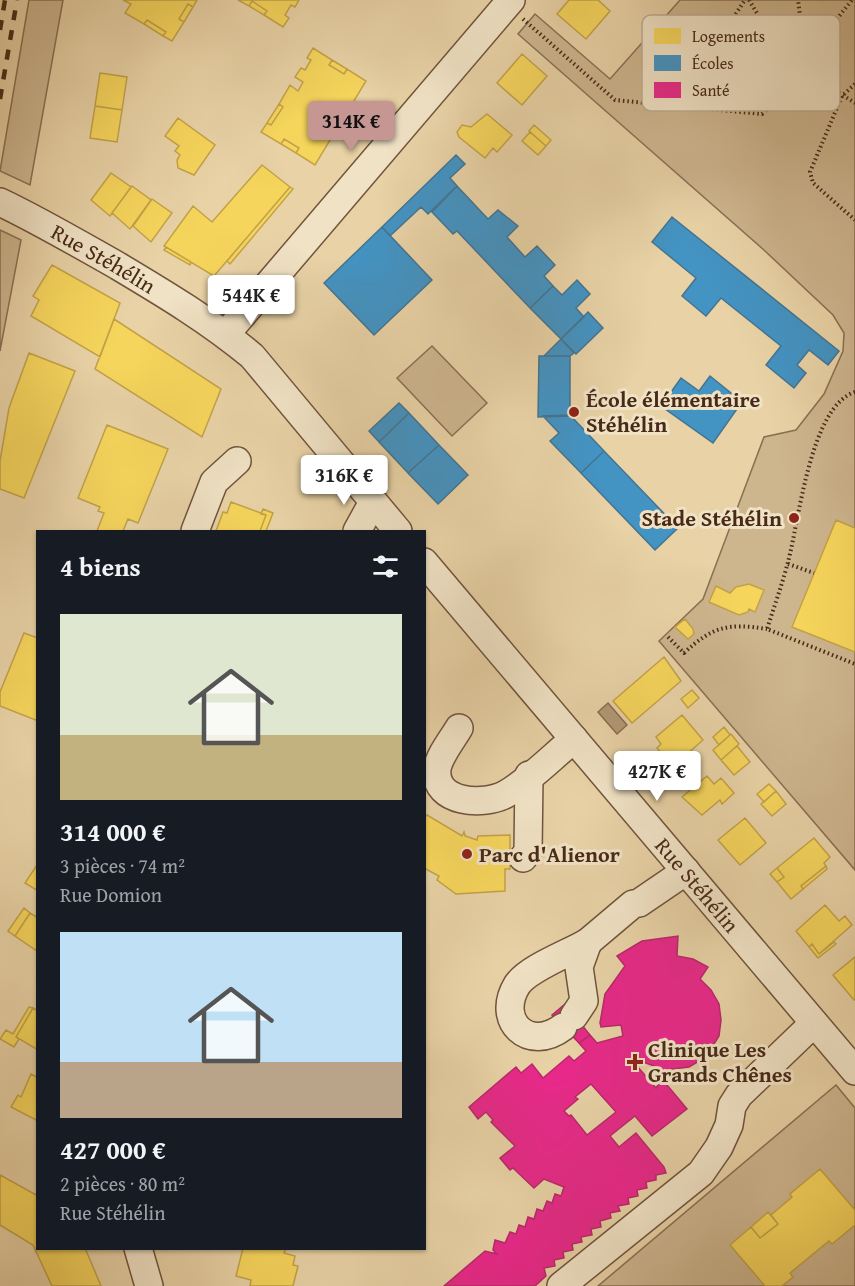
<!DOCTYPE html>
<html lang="fr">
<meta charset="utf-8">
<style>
:root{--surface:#171b24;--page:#20242c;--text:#f1f3f6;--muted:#9ea1a6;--accent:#c59692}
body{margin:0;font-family:"Gentium Book Plus",serif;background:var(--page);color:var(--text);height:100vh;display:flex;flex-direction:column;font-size:22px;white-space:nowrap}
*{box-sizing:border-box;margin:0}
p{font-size:20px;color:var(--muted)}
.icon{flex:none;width:33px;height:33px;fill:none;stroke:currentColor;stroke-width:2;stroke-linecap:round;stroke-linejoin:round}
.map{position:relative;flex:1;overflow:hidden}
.details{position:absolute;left:36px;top:530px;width:390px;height:720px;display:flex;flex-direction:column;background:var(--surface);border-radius:0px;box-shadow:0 2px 4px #0004}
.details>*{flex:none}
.price{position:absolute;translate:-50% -51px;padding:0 14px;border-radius:6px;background:#fff;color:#222;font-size:20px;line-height:39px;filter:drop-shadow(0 2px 3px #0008)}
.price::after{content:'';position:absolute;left:50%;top:36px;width:18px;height:14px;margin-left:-9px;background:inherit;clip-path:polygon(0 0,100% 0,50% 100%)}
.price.selected{background:var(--accent);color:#111}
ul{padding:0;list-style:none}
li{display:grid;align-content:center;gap:12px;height:318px;padding:0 24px}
li span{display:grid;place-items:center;height:186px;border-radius:0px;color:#555}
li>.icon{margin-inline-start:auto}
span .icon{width:108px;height:108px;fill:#fffc;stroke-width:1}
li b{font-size:26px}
h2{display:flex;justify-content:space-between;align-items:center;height:72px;padding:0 24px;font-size:26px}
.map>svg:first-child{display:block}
</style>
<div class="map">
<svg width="855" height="1286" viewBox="0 0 855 1286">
<rect width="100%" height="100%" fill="#e8d2a6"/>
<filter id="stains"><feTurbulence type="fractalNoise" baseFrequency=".00333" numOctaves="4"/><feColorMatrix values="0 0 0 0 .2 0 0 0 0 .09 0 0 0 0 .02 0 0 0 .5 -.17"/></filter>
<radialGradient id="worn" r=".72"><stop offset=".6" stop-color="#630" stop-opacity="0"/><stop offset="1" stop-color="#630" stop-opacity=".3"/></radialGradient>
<path fill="#cdb58e" stroke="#8a7053" stroke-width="1.5" d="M 29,0 L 63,0 L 30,185 L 0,171 Z
M 680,0 L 855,0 L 855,870 L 659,641 L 703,599 L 764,437 L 796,430 L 824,394 L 843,351 L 844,333 L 833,315 L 765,251 L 518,34 L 535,14 L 610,79 Z
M 0,230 L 21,240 L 0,351 Z
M 432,346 L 487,403 L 452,436 L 397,378 Z
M 836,1085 L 855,1108 L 855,1286 L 598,1286 Z"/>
<path fill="#b29976" stroke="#886d50" stroke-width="1.5" d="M 608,703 L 627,725 L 617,734 L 598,712 Z"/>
<path fill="#f6d55c" stroke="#c2a248" stroke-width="1.5" d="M 123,0 L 197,0 L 193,7 L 188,4 L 179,19 L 184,22 L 172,41 L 163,36 L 166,32 L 147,20 L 144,24 L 125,13 L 131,4 Z
M 238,0 L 299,0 L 295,7 L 291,5 L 285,15 L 289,18 L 283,27 L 264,15 L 267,11 L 252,1 L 249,6 Z
M 569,0 L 598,0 L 610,11 L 586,39 L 557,14 Z
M 252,1 L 267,11 L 264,15 L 249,6 Z
M 188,4 L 193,7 L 184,22 L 179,19 Z
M 147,20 L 166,32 L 163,36 L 144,24 Z
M 313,48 L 332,60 L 329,65 L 344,74 L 347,69 L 366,81 L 343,119 L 324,107 L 319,115 L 338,127 L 315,165 L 296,153 L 299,148 L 284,139 L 281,144 L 261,132 L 267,123 L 271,125 L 283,107 L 279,104 L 290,85 L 298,91 L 303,82 L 295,77 L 301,68 L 305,70 L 311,60 L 307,58 Z
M 522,54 L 547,76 L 522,105 L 497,83 Z
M 332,60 L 347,69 L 344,74 L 329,65 Z
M 100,73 L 127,77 L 122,110 L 95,106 Z
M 279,104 L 283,107 L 271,125 L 267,123 Z
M 95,106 L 122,110 L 117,142 L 90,138 Z
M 487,114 L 512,135 L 497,152 L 493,148 L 485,158 L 459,137 L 457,132 L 462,125 L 471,127 Z
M 178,118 L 215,145 L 194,175 L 178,168 L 177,160 L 180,155 L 175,151 L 179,146 L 165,136 Z
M 534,125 L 551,140 L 546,146 L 529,131 Z
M 530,132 L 546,146 L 538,155 L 522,141 Z
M 284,139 L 299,148 L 296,153 L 281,144 Z
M 262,165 L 290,187 L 214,276 L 164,246 L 193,206 L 212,222 Z
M 111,173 L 131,187 L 110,216 L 91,200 Z
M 132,186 L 151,200 L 130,229 L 112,213 Z
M 290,187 L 293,189 L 230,264 L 227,261 Z
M 152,199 L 172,213 L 151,242 L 133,226 Z
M 166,247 L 191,262 L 190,265 L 164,250 Z
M 52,265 L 120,303 L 100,357 L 31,316 L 39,300 L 33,296 Z
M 114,319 L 221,389 L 202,437 L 95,369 Z
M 29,353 L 75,371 L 24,498 L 0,489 L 0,461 L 9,408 Z
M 107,425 L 168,449 L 138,523 L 128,519 L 123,531 L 97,531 L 104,513 L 98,511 L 100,507 L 78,498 Z
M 231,502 L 266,515 L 260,531 L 216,531 L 223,512 L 227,513 Z
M 263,509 L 273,513 L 266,531 L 260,531 L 266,515 L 261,514 Z
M 836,520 L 855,528 L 855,652 L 792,627 Z
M 749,584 L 764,590 L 755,612 L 749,609 L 748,612 L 739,615 L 709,602 L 716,586 L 730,593 L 736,587 Z
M 685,619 L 693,629 L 694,634 L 688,639 L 675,627 Z
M 24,633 L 38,638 L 38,721 L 0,706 L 0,692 Z
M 664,657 L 681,681 L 632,723 L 613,701 Z
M 692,690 L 699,698 L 688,708 L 681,699 Z
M 682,715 L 703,740 L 672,767 L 657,748 L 661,744 L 656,737 Z
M 724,727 L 730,735 L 719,745 L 713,737 Z
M 731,734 L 739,744 L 721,760 L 713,750 Z
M 737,746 L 750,762 L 734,775 L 721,760 Z
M 707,776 L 714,784 L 721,778 L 734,793 L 722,804 L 720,800 L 702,815 L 682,797 Z
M 769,784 L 776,791 L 764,802 L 757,794 Z
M 776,791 L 786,804 L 772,816 L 761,804 Z
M 427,815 L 462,836 L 464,832 L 465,836 L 477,840 L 478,836 L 510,835 L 510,869 L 505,869 L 505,891 L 456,894 L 437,880 L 439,876 L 424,868 L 424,818 Z
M 745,818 L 766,843 L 740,865 L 718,840 Z
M 814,838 L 830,857 L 824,863 L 826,866 L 801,886 L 803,889 L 791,899 L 777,882 L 784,877 L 777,868 Z
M 37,865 L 38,866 L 38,891 L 25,883 Z
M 826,866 L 827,869 L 803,889 L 801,886 Z
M 777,868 L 784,877 L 777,882 L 770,874 Z
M 825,905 L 839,921 L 845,916 L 852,925 L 819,954 L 812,944 L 809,947 L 796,931 Z
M 24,908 L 30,913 L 15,936 L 8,931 Z
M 30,913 L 38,918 L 37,951 L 15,936 Z
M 834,942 L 836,944 L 818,958 L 809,947 L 812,944 L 819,954 Z
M 855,957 L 855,1000 L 854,1000 L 833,975 Z
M 29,1007 L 33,1008 L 16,1037 L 19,1039 L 14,1047 L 0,1039 L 6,1030 L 13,1034 Z
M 33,1008 L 38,1011 L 38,1050 L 16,1037 Z
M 31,1074 L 38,1078 L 38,1121 L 11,1107 L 18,1095 L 21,1097 Z
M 820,1169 L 855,1210 L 855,1225 L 832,1244 L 829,1241 L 790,1273 L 793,1277 L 782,1286 L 765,1286 L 730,1245 L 751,1227 L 760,1238 L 778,1224 L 771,1215 L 792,1197 L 790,1194 Z
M 0,1175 L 38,1196 L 38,1248 L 85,1248 L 101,1286 L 52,1286 L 33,1245 L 0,1225 Z
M 768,1212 L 778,1224 L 760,1238 L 751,1227 Z
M 243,1248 L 286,1248 L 284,1253 L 295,1256 L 293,1265 L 298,1266 L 293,1286 L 250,1286 L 251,1280 L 236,1276 Z"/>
<path fill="#4393c3" stroke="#447490" stroke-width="1.5" d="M 456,155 L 465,164 L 450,178 L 457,186 L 428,214 L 421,207 L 390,236 L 382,227 Z
M 457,186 L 488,219 L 498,210 L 518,226 L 507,237 L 525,257 L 537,246 L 555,265 L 544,276 L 553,286 L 530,308 L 457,231 L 453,234 L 432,212 Z
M 672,217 L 839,351 L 828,365 L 809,350 L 797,365 L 806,373 L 794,388 L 766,365 L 781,346 L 721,298 L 706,316 L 682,296 L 696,278 L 652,242 Z
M 382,227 L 432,280 L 374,335 L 324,283 Z
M 577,280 L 590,294 L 576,308 L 584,317 L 561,339 L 530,308 L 553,286 L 562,295 Z
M 588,312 L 603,328 L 576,354 L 561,339 Z
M 561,339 L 574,353 L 570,356 L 544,356 Z
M 539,356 L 570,356 L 570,416 L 538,417 Z
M 710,376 L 742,402 L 713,443 L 661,406 L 681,378 L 699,391 Z
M 399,403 L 409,413 L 379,442 L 369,431 Z
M 409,413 L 439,445 L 408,473 L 379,442 Z
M 570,415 L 604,451 L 581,473 L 550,441 L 559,433 L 543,416 Z
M 439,445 L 468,475 L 438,504 L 408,473 Z
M 604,451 L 678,528 L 655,550 L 581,473 Z"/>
<path fill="#e7298a" stroke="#b72968" stroke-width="1.5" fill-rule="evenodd" d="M 678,936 L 677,956 L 693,959 L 708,967 L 700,979 L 711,990 L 719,1004 L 721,1020 L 719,1036 L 706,1057 L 689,1067 L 665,1070 L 643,1062 L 637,1066 L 656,1088 L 662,1079 L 687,1109 L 652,1136 L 635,1116 L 610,1136 L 619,1147 L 636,1133 L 664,1167 L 666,1173 L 656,1175 L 656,1180 L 646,1182 L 647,1188 L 637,1190 L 638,1196 L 628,1198 L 629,1204 L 618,1206 L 620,1211 L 610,1213 L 611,1218 L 600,1221 L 601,1227 L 591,1229 L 592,1235 L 581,1237 L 582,1242 L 572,1244 L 573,1250 L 563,1252 L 564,1258 L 554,1260 L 555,1266 L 544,1268 L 546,1276 L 535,1286 L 444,1286 L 485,1251 L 497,1254 L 493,1250 L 495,1240 L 505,1243 L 510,1232 L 516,1234 L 519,1225 L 525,1227 L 528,1217 L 534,1219 L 537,1209 L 543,1211 L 547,1201 L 552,1203 L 555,1194 L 561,1196 L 564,1187 L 544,1179 L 534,1188 L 513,1168 L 510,1170 L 500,1158 L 515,1146 L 491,1122 L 493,1120 L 486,1112 L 478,1119 L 469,1107 L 516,1067 L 521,1073 L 532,1064 L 543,1078 L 569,1056 L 574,1061 L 586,1051 L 579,1043 L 590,1035 L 597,1043 L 623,1036 L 621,1025 L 601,1027 L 600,1023 L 605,994 L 625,966 L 617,956 L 642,941 ZM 591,1084 L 616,1112 L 587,1135 L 571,1115 L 569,1116 L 564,1111 L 578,1099 L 575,1097 Z
M 565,1004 L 590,1035 L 579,1043 L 552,1015 Z"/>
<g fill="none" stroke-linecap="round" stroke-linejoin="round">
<defs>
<g id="minor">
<path id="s1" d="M 0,202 C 40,221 79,244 118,266 C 165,294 210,321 252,356 L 398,531"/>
<path d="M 226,334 L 511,0"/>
<path d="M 195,531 L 214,482 L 237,461"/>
<path d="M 357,531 L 373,502"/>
<path id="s2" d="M 424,562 L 855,1071"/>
<path d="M 459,728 C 452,740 439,756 437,769 C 433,804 485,806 506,794 C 529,781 553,756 574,739"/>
<path d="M 523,858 L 528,852 L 529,775"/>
<path d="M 588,942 L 633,904 L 639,903 L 686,871"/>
<path d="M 563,1027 C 529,1053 495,1021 517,985 C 528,968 570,953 588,942 L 579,967 L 584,1001 L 574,1016"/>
<path d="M 138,1248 L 149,1286"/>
<path d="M 561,1286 L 701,1173 L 719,1147 L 729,1125 L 732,1106 L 739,1095 L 814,1023"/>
</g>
</defs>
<use href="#minor" stroke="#70543c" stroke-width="30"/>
<path stroke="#482a18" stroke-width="4" stroke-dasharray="1.5 3" stroke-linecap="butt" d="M 749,0 L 790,68 L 807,72 L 855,103
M 523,19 L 615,100 L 762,114 L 807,72 L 798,0
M 808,70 L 832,25 L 852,0
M 855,84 L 842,96 L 810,172 L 813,183 L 855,220
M 660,102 L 698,70 L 745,0
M 855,392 C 810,406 799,522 788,562 C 782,585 774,607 767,629 L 855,664
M 788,564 L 814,573
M 668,637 L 684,653 C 713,626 728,623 767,629"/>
<use href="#minor" stroke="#f0e2c5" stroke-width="27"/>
<path stroke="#482a18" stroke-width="4.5" stroke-dasharray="10 10" stroke-linecap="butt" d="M 0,30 L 5,0
M 0,99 L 17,0"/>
</g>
<g fill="#8f2418" stroke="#f0e2c5" stroke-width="2">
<circle cx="574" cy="412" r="6"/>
<circle cx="794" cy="518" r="6"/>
<circle cx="467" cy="854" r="6"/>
<path d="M632 1053h6v6h6v6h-6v6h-6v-6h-6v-6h6z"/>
</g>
<g text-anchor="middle" stroke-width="6" stroke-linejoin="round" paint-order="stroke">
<g font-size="22" fill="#482a18" stroke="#f0e2c5">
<text dy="8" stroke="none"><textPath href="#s1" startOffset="118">Rue Stéhélin</textPath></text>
<text dy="8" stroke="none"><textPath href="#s2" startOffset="423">Rue Stéhélin</textPath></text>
</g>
<g font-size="22" font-weight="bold" fill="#482a18" stroke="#f0e2c5" text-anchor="start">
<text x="586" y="407">École élémentaire<tspan x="586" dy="25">Stéhélin</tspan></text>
<text x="782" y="526" text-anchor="end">Stade Stéhélin</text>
<text x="479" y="862">Parc d'Alienor</text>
<text x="648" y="1057">Clinique Les<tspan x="648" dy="25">Grands Chênes</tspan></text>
</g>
</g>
<rect x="642" y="15" width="198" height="96" rx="9" fill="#f0e2c5" stroke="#beab91" stroke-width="1.5"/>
<rect x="654" y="28" width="27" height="16" fill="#f6d55c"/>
<rect x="654" y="55" width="27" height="16" fill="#4393c3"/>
<rect x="654" y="82" width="27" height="16" fill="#e7298a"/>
<g font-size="16" fill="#482a18">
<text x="692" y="42">Logements</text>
<text x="692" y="69">Écoles</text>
<text x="692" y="96">Santé</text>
</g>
<rect width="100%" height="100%" filter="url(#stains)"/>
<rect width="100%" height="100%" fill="url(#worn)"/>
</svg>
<b class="price selected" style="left:351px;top:152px">314K €</b>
<b class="price" style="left:251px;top:326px">544K €</b>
<b class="price" style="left:344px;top:506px">316K €</b>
<b class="price" style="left:657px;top:802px">427K €</b>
<section class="details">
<h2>4 biens<svg class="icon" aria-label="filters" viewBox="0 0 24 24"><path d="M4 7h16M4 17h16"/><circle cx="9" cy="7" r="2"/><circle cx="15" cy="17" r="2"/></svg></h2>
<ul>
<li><span style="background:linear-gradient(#dfe7d0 65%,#c2b280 0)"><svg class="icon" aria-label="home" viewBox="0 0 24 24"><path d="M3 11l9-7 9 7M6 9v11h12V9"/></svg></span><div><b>314 000 €</b><p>3 pièces · 74 m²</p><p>Rue Domion</p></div></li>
<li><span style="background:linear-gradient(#bfe0f5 70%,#b9a48a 0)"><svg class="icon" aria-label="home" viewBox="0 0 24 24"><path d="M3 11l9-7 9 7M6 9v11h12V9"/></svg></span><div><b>427 000 €</b><p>2 pièces · 80 m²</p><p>Rue Stéhélin</p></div></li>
</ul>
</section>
</div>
